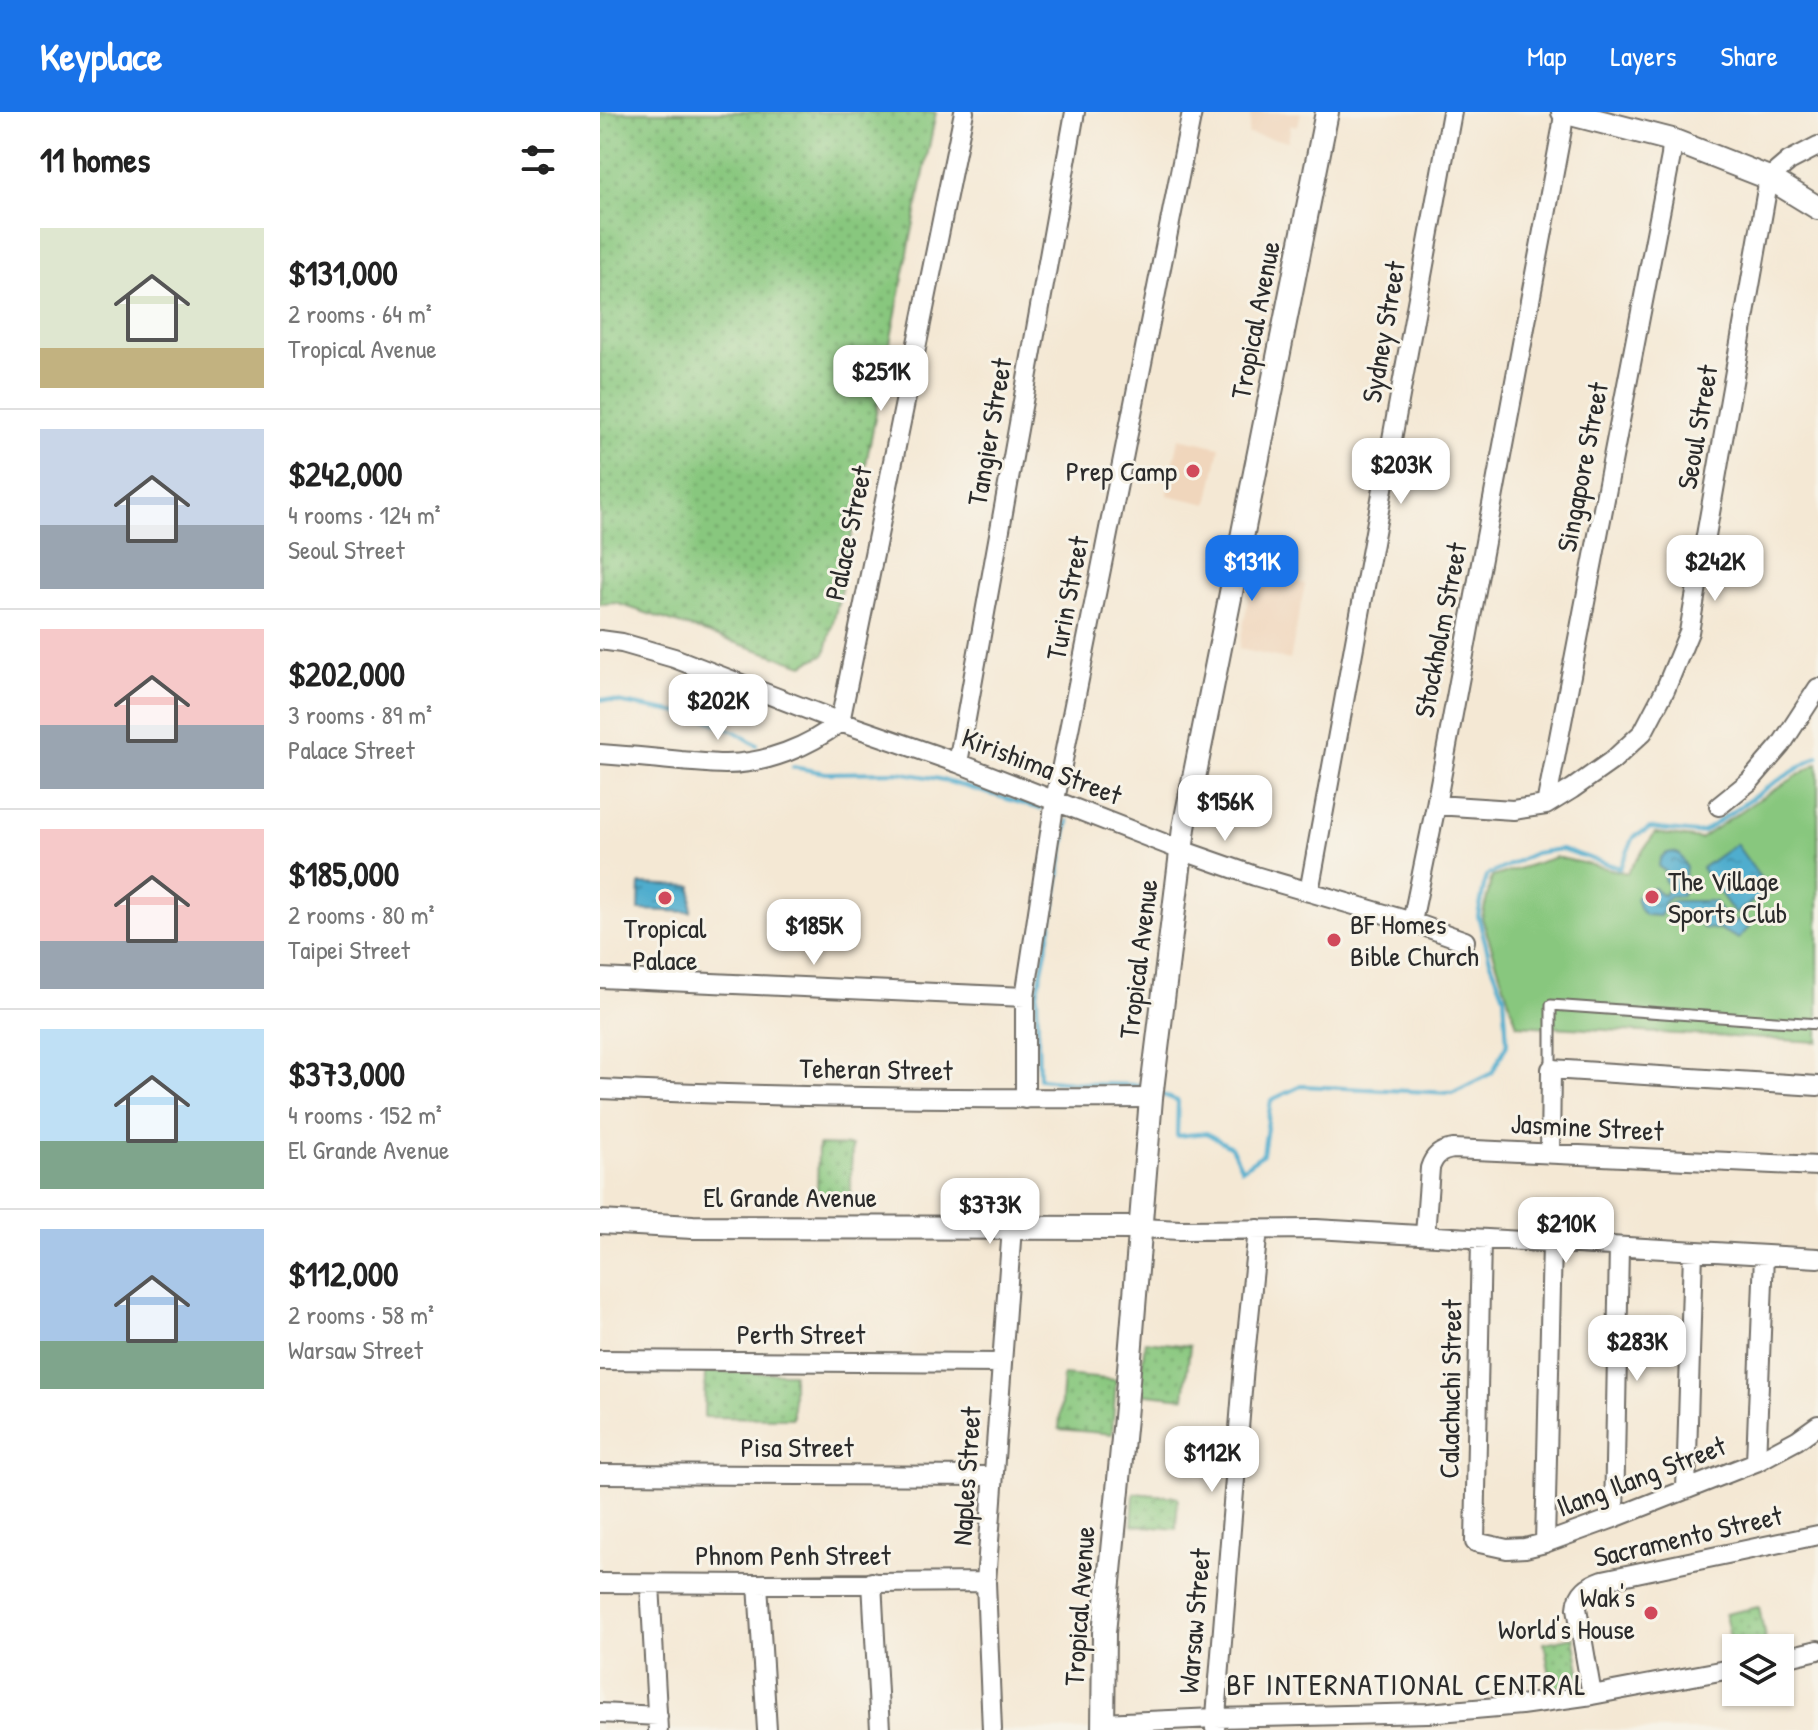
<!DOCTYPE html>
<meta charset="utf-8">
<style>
:root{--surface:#fff;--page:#f6f6f6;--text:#222;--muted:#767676;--line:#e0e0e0;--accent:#1a73e8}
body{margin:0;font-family:"Patrick Hand",sans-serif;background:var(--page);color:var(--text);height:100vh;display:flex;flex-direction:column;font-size:30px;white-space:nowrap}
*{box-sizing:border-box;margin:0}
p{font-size:26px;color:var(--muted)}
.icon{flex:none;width:44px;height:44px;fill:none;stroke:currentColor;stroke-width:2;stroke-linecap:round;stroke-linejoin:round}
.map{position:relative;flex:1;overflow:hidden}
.side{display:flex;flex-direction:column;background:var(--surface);width:600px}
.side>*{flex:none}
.controls{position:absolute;left:1122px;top:1522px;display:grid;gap:16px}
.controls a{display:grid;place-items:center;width:72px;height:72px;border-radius:0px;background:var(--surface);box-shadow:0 2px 6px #0004;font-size:40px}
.price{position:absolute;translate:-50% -68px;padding:0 18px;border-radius:16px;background:#fff;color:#222;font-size:26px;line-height:52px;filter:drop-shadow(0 2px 4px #0008)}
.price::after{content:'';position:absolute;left:50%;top:48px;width:24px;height:18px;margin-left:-12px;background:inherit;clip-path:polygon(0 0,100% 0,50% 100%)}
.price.on{background:var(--accent);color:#fff}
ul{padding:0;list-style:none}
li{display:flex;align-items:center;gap:24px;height:200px;padding:0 40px}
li+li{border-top:2px solid var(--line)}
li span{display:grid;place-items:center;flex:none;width:224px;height:160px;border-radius:0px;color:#555}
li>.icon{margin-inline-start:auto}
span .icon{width:96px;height:96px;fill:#fffc;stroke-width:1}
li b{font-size:34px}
h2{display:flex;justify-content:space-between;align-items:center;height:96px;padding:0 40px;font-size:34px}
header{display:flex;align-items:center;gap:48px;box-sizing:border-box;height:112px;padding:0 40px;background:var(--accent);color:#fff}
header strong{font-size:38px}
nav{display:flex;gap:44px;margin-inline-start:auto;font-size:28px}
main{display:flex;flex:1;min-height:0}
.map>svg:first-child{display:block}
</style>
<header>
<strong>Keyplace</strong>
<nav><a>Map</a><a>Layers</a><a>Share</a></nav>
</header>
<main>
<section class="side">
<h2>11 homes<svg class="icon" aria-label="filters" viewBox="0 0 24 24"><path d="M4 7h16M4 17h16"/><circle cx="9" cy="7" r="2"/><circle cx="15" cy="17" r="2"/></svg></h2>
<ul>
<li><span style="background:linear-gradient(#dfe7d0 75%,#c2b280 0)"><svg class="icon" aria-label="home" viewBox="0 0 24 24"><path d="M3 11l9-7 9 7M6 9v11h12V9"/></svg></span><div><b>$131,000</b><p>2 rooms · 64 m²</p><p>Tropical Avenue</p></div></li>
<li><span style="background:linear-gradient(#c9d6e8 60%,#9aa5b1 0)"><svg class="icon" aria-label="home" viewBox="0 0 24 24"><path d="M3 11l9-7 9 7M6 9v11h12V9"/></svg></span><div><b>$242,000</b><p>4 rooms · 124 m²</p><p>Seoul Street</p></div></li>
<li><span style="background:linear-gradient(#f6c9c9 60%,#9aa5b1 0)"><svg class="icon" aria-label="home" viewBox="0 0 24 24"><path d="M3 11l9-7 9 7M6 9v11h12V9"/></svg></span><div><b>$202,000</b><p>3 rooms · 89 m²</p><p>Palace Street</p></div></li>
<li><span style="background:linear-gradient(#f6c9c9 70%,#9aa5b1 0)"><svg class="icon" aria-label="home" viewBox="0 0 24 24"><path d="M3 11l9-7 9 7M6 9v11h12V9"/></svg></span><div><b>$185,000</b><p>2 rooms · 80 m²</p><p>Taipei Street</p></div></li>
<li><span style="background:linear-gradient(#bfe0f5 70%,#7fa58c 0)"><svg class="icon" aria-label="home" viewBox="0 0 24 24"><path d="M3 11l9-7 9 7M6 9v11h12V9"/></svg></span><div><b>$373,000</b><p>4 rooms · 152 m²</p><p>El Grande Avenue</p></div></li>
<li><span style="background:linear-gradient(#a9c7e8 70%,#7fa58c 0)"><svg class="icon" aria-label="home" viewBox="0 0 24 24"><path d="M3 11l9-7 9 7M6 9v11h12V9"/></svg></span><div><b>$112,000</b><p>2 rooms · 58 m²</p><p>Warsaw Street</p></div></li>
</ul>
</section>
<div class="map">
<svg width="1218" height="1618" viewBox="0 0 1218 1618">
<defs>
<pattern id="grass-dots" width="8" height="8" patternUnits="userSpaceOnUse" patternTransform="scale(2)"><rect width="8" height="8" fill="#88c77e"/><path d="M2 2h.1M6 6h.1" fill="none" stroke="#6fa267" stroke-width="1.8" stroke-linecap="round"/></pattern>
<pattern id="water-ripples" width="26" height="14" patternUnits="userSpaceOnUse" patternTransform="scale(2)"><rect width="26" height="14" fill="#50adce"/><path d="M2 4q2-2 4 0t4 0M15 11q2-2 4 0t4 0" fill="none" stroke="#438da7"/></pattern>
</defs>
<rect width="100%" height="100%" fill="#f7f3e8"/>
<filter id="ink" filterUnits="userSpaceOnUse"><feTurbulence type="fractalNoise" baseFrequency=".0125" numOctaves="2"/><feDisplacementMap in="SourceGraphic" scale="16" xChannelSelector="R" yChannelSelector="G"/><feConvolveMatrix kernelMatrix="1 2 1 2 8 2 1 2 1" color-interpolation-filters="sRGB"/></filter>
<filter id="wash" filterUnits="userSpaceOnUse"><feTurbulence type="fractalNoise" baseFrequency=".006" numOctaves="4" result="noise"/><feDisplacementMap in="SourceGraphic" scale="32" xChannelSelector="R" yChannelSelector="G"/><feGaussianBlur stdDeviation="1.8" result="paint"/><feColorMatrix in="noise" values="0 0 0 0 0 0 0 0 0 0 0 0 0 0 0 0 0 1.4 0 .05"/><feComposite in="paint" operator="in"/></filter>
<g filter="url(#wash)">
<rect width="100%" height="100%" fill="#f4e8d4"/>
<path fill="#f0d6bc" d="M 651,0 L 701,0 L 698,14 L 691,13 L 688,29 L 648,22 Z
M 579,326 L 620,335 L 608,392 L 567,383 Z
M 653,461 L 705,472 L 690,548 L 639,537 Z
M 615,669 L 669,681 L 662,712 L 609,700 Z"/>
<path fill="url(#grass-dots)" stroke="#5a7954" stroke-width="2" d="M 0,0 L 336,0 L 239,487 L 225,542 L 203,553 L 16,491 L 0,492 Z
M 218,1033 L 252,1034 L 250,1087 L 217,1086 Z
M 545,1229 L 590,1234 L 584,1286 L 539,1281 Z
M 105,1260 L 193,1261 L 193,1306 L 104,1305 Z
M 463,1263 L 516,1268 L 512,1322 L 459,1317 Z
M 534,1381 L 578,1385 L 576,1417 L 532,1413 Z
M 1159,1495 L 1167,1536 L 1136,1536 L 1136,1545 L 1134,1545 L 1125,1502 Z
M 974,1525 L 983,1576 L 953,1579 L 944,1531 Z"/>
<path fill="#88c77e" stroke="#5a7954" stroke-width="2" d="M 1218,651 L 1218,930 L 917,913 L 882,806 L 892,765 L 956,745 L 1027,761 L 1055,721 L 1100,727 L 1153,691 Z"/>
<path fill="url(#water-ripples)" stroke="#3e6c7c" stroke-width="2" d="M 1136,732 L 1169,778 L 1135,802 L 1102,756 Z
M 1073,740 L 1080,742 L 1086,755 L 1082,784 L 1070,785 L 1063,791 L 1063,798 L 1060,804 L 1045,803 L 1040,798 L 1036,787 L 1040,781 L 1054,776 L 1060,782 L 1064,783 L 1069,775 L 1064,767 L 1065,759 L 1059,755 C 1059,745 1063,741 1073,740 Z
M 40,772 L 92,774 L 91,800 L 39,798 Z
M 1073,789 L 1114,789 L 1126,808 L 1134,810 L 1146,805 L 1150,810 L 1150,814 L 1139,827 L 1121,818 L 1103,816 L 1092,802 C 1084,801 1078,806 1070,802 L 1069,792 Z"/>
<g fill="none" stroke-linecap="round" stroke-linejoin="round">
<path stroke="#50adce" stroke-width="4" d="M 0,587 L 97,604 L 134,619 L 157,633
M 193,655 L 226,661 L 298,660 L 339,667 L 441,697
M 468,709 L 452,809 L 437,883 L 439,967 L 495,972 L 544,973
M 558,981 L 578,989 L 577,1024 L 606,1021 L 631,1035 L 642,1057 L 663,1042 L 671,988 L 701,974 L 852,981 L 892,961 L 907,932 L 904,884 L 890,848 L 878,804 L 886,764 L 935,741 L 961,737 L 1020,756 L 1034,725 L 1050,716 L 1096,721 L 1103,720 L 1171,673 L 1218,644"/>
</g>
</g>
<g filter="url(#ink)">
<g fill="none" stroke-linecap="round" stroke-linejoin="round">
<defs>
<path id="service" d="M 951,957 L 951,893 L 1218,912"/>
<path id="minor" d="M 0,528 L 22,531 L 74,546 L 240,610 L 358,651 L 581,738 L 655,764 L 812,810 L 865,829
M 0,642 C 27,644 54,646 81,649 C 95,650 110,652 125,652 C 165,652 209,635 240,610 L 364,0
M 358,651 L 475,0
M 836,693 L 913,698 L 946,693 L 972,677 L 1013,648 L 1043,620 L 1065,578 L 1089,520 L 1169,66 L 1189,49 L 1218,34
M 946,693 L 1071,44 L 1072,28
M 1119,694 L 1150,669 L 1181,633 L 1218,576
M 709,780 L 852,0
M 812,810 L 836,693 L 962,17 L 964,0
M 0,866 L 425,885
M 0,977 C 184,986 367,987 551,986
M 425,987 L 425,885 L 455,688 L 592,0
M 950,1041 L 951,957 L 1218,974
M 541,1116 L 580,1118 L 716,1117 L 1218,1146
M 825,1123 L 830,1056 C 834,1044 840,1039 853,1037 L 1218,1054
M 881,1127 L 875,1430 L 907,1437 L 925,1436 L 945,1431 L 1014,1406 L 1156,1350 L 1197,1328 L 1218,1313
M 0,1248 L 402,1251
M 1156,1350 L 1164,1143
M 0,1362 L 393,1364
M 1086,1378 L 1093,1139
M 1014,1406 L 1019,1135
M 945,1431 L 952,1131
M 272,1470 L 280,1618
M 0,1471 L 158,1472 L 386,1470
M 50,1472 L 58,1618
M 158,1472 L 167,1618
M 1180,1547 L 1218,1538
M 992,1583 L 977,1496 C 978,1480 989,1473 1003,1468 L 1218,1423
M 0,1601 L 58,1604
M 502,1611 L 615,1606 L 828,1601 L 921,1593 L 992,1583 L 1136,1556
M 615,1617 L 644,1254 L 658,1117
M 392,1618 L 386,1470 L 412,1115"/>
<path id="tertiary" d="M 963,0 L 1072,28 L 1169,66 L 1218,96
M 0,1110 L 93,1115 L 541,1116
M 503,1618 L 504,1521 L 525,1306 L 551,986 L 584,716 L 727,0"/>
</defs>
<use href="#service" stroke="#716d66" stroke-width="13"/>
<use href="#minor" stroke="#716d66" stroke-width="22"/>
<use href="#tertiary" stroke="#716d66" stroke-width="26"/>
<use href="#service" stroke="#fff" stroke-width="9"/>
<use href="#minor" stroke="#fff" stroke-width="18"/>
<use href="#tertiary" stroke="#fff" stroke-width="22"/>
</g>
</g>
<g fill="#d1495b" stroke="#f7f3e8" stroke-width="3">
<circle cx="593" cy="359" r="8"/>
<circle cx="1052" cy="785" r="8"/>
<circle cx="65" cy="786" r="8"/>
<circle cx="734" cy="828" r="8"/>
<circle cx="1051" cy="1501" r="8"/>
</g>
<g text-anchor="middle" stroke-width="6" stroke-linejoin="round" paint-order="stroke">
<g font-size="28" fill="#2b2b2b" stroke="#f7f3e8">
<text transform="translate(655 208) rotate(-79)" y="10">Tropical Avenue</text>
<text transform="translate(783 220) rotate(-80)" y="10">Sydney Street</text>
<text transform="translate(1097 315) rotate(-80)" y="10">Seoul Street</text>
<text transform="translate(389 320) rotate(-80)" y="10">Tangier Street</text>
<text transform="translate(982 355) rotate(-79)" y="10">Singapore Street</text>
<text transform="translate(248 421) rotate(-78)" y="10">Palace Street</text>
<text transform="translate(467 486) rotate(-79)" y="10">Turin Street</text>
<text transform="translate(840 518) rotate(-79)" y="10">Stockholm Street</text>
<text transform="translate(442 654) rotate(21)" y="10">Kirishima Street</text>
<text transform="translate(538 847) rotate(-83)" y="10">Tropical Avenue</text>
<text transform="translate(276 957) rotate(1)" y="10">Teheran Street</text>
<text transform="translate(987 1015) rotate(3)" y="10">Jasmine Street</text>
<text x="190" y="1095">El Grande Avenue</text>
<text x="201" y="1232">Perth Street</text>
<text transform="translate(850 1277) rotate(-89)" y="10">Calachuchi Street</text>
<text x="197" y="1345">Pisa Street</text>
<text transform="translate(366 1364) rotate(-86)" y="10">Naples Street</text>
<text transform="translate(1041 1364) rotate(-21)" y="10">Ilang Ilang Street</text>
<text transform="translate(1088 1424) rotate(-13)" y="10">Sacramento Street</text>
<text x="193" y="1453">Phnom Penh Street</text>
<text transform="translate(479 1494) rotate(-86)" y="10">Tropical Avenue</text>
<text transform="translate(594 1509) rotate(-85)" y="10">Warsaw Street</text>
</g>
<g font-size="28" fill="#2b2b2b" stroke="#f7f3e8" text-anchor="end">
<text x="577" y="369">Prep Camp</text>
<text x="1068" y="779" text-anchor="start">The Village<tspan x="1068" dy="32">Sports Club</tspan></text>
<text x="750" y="822" text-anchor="start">BF Homes<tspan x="750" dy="32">Bible Church</tspan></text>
<text x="65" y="826" text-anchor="middle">Tropical<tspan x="65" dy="32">Palace</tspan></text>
<text x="1035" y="1495">Wak's<tspan x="1035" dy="32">World's House</tspan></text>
</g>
<g font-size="30" letter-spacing="2" fill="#2b2b2b" stroke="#f7f3e8">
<text x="807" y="1583">BF INTERNATIONAL CENTRAL</text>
</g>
</g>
</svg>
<div class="controls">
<a><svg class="icon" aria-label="layers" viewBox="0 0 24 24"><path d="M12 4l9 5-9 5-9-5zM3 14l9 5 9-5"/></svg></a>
</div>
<b class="price" style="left:281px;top:301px">$251K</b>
<b class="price" style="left:801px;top:394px">$203K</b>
<b class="price on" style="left:652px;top:491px">$131K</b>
<b class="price" style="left:1115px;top:491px">$242K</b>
<b class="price" style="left:118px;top:630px">$202K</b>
<b class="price" style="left:625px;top:731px">$156K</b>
<b class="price" style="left:214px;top:855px">$185K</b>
<b class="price" style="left:390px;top:1134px">$373K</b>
<b class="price" style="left:966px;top:1153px">$210K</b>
<b class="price" style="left:1037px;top:1271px">$283K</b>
<b class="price" style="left:612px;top:1382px">$112K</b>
</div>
</main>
